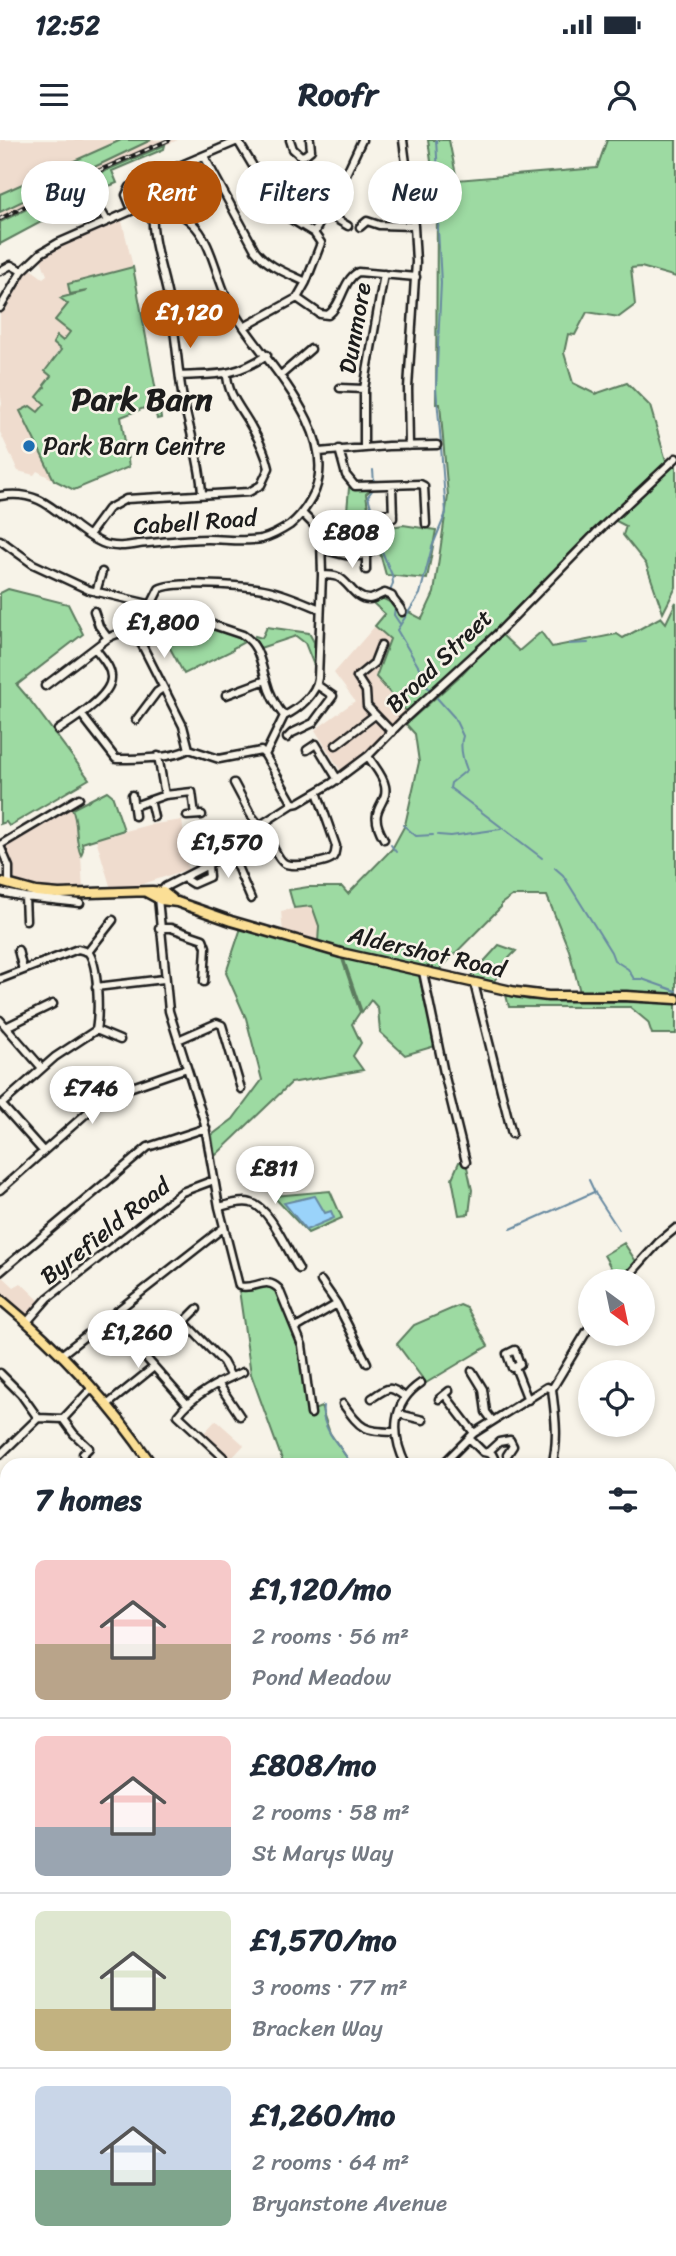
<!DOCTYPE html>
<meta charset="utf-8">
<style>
:root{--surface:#fff;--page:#f6f6f7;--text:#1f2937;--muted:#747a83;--line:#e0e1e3;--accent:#b45309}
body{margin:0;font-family:Sriracha,sans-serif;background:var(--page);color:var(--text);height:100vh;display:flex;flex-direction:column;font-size:26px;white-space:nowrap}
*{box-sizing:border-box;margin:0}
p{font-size:23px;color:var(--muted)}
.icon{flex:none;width:38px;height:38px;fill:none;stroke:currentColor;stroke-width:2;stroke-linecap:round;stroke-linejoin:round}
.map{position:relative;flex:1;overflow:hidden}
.side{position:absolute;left:0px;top:1318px;width:677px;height:800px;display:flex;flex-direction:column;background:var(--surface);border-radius:21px 21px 0 0;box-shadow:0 4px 10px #0003}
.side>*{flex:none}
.banner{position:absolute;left:21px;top:21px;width:635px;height:63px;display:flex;gap:14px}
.needle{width:46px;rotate:147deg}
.fabs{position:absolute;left:578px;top:1129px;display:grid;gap:14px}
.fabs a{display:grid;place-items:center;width:77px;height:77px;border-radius:50%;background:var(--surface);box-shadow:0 4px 10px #0003;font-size:35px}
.price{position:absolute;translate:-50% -60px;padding:0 16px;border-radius:24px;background:#fff;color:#222;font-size:23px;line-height:46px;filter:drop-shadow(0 2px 4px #0008)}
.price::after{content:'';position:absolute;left:50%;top:42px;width:21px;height:16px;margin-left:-10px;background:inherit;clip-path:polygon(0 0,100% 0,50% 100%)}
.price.active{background:var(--accent);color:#fff}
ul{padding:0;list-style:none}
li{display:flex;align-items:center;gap:21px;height:175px;padding:0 35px}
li+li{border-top:2px solid var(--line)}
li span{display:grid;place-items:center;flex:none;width:196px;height:140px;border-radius:10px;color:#555}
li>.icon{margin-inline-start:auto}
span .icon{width:84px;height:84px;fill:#fffc;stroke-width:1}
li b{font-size:30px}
h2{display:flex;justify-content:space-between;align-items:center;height:84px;padding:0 35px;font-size:30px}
.tag{padding:0 24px;border-radius:32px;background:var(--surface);box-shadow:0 4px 10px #0003;font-size:24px;line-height:63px}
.tag.active{background:var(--accent);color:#fff}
.status{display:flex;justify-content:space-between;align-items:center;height:49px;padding:0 35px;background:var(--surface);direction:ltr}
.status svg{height:19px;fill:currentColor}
header{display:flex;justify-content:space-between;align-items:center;height:91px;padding:0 35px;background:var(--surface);font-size:32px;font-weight:700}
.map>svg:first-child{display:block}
</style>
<div class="status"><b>12:52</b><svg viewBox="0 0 49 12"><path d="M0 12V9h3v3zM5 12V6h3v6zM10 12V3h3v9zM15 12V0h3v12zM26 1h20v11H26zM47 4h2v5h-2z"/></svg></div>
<header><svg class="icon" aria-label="menu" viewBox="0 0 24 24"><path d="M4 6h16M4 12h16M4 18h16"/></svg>Roofr<svg class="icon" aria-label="person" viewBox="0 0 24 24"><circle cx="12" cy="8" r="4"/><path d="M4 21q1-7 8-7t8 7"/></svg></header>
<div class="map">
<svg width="676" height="2116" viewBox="0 0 676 2116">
<rect width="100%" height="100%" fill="#f7f3e8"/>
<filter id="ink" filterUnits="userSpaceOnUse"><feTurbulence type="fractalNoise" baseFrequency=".0143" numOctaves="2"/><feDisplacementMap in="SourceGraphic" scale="14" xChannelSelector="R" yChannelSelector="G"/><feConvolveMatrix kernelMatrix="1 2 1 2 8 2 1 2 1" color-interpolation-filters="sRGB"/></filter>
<g filter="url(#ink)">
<path fill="#efdcce" d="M 0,0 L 178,0 L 165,5 L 164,9 L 112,31 L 117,43 L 104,48 L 90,57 L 87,51 L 65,60 L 67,67 L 60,72 L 0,104 Z
M 122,81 L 133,127 L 84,139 L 87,152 L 61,159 L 68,164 L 70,192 L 46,231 L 51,236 L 44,245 L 45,263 L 38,272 L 21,271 L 54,340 L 37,331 L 34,335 L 18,331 L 0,292 L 0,270 L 2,264 L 0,251 L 0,173 L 29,128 L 43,138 L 47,135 L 40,117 L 53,108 Z
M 375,486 L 390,499 L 408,573 L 380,601 L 342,633 L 315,590 L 355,561 L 334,533 Z
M 71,666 L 75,675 L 77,706 L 81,715 L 83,750 L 49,749 L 15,742 L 13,726 L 4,708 L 48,683 L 47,680 Z
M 182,680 L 188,729 L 143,744 L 111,749 L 96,699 L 148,685 Z
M 312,766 L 319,786 L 318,801 L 283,793 L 281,771 Z
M 0,1134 L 14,1147 L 21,1143 L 41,1162 L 28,1177 L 0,1154 Z
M 216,1280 L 244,1305 L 231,1319 L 203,1294 Z"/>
<path fill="#9ddaa2" stroke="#5c7b5f" stroke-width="2" d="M 121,0 L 151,0 L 0,72 L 0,54 Z
M 428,0 L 449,0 L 457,40 L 597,28 L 607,0 L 676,0 L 676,137 L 641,127 L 631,128 L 635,165 L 619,177 L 587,172 L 575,195 L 568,194 L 564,213 L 573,243 L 595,254 L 627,243 L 650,266 L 667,324 L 586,398 L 489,496 L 408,573 L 376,537 L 390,499 L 375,486 L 385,474 L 373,463 L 380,457 L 422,479 L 434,453 L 448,356 L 440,264 L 436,264 L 437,64 Z
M 165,5 L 164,9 L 112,31 L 117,43 L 104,48 L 90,57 L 87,51 L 65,60 L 67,67 L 60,72 L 0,104 L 0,82 L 100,33 Z
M 133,127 L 161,278 L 157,279 L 154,264 L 121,277 L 129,327 L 74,350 L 54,340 L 20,271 L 30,266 L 38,272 L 45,264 L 37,257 L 45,247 L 44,245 L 51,236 L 45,231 L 61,210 L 53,203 L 57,196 L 63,201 L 70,192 L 55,180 L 68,164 L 60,158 L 87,151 L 70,154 L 68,144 Z
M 676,324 L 676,447 L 663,473 L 646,424 L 623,395 L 626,386 L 614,380 Z
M 349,348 L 373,348 L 366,354 L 370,382 L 346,382 Z
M 403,385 L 436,390 L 427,439 L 386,435 L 378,406 L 379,389 Z
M 8,449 L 68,464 L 83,494 L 17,545 L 29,559 L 89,639 L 9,686 L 6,682 L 0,684 L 0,453 Z
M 676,462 L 676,855 L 580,852 L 569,810 L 547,756 L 512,756 L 501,764 L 501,767 L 436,833 L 318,803 L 319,786 L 312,766 L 294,768 L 289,750 L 308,747 L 342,747 L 348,754 L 392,709 L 405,685 L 419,622 L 415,594 L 406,584 L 461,535 L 500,493 L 519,511 L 541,492 L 552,507 L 617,494 L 623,498 L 661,477 L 666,483 Z
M 149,467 L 161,470 L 248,500 L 233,508 L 233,510 L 184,534 L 158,486 L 143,471 Z
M 267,487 L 309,493 L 314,502 L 315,520 L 313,523 L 305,503 L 296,496 L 260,508 L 254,498 L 255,496 L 262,498 Z
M 107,651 L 112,655 L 124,690 L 82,703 L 83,710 L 81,715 C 74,700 79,683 72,669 Z
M 241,788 L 341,816 L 360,872 L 352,884 L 361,903 L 353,916 L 363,930 L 291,943 L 215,1016 L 212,995 L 233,979 L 262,940 L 246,878 L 226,833 Z
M 499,805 L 516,811 L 507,820 L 493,843 L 469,838 Z
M 343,817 L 419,835 L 435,906 L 405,915 L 380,892 L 378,868 L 371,860 L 362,872 Z
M 506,855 L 529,860 L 676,863 L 676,894 L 652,894 L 648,882 L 630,867 L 509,867 Z
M 459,1022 L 466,1022 L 472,1050 L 469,1074 L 459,1075 L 452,1038 Z
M 330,1051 L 342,1078 L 308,1093 L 273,1056 Z
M 624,1103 L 637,1123 L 621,1141 L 618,1141 L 604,1115 Z
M 264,1144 L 273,1146 L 277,1150 L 289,1183 L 298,1201 L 309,1272 L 321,1267 L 330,1293 L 352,1325 L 284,1325 L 251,1234 L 239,1150 Z
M 460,1165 L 467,1168 L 488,1206 L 426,1243 L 397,1204 L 414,1185 Z
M 0,1537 L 6,1537 L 7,1545 L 7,1625 L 3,1642 L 0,1641 Z
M 670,1811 L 676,1821 L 676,2116 L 204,2116 L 207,2110 L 670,2110 Z
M 0,1966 L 7,1977 L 7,2047 L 0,2051 Z"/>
<path fill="#9ad3fa" stroke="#688aa1" stroke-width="2" d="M 315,1056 L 325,1073 L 331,1071 L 334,1078 L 306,1090 L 284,1063 Z"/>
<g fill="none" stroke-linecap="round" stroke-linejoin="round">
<path stroke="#688aa1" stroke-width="2" d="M 436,0 L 440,66 L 438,89 L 441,143 L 436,248 L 441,303
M 373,330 L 374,343
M 374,348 L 368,356 L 376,386 L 375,394
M 375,395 L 392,435 L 393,443 L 388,458 L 395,468 L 394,475 L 400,484
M 569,504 L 588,503
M 431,551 L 426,545 L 421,531 L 397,490 L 420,454 L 432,407 L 446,373 L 441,307
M 437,558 L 454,577 L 463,596 C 459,607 463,620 467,630 L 451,643 L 450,648 L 542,718
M 403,685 L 416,696 L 433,695
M 438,695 L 451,696 L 501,689
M 391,705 L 396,712
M 555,728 L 563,735 L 611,812 L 614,820 L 628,829 L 634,839 L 642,839 L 676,851
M 589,1040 L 596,1055
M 597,1056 L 619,1090
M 511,1089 L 594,1052
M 323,1266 C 321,1280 329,1293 337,1304
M 338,1305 L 352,1325
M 0,1443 L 7,1467
M 670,1836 L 676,1854
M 670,2038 L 676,2013
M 0,2047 L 7,2044
M 569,2116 L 574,2110
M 610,2116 L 614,2110"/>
<defs>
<path id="minor" d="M 290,0 L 293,9 L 301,16 L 305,15 L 311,10 L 310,0
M 403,0 L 414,86 L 416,122 L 408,248 L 409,306
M 238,1 L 281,73 L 314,93 L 321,103 L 306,142 L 297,158 L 244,187
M 204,16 L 255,110 C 268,127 287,133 306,142
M 102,52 L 94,58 L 107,81
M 153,67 C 150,100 163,129 169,162 C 176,192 177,223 182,253 C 188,287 200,318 202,353
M 132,70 L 126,55 L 130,47 L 240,0
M 326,73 L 348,86
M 360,87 L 367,81 L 379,85 L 414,86
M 314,93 L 340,47 L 362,0
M 0,131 L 11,125 L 22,131
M 297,158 L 320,174 L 328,175 C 343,164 342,141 358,132 L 416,137
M 0,168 L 22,131 L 41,113 L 58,103 L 138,68 C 158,65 177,69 192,83 C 213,102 217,143 232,169 C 261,219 339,288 315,351 C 309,364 301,376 290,385 C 281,391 272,396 261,399 C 244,402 225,399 208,399 C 185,399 162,402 139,404 C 127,406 114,408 102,403 C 63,386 50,347 0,356
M 281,235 L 311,209
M 180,236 C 217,234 234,237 267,215
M 340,248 L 364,249
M 364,307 L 364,249 L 384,134
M 339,309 L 346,335 L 355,346 L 420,344 L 424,346 L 426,384
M 319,312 L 388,306 L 437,305
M 392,345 L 393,378
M 378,374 L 393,373
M 89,395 L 108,369 L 126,359 L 249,352 L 261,345 L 269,328 C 266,314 259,300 252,288 C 242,269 227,255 227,233
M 0,400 L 33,424 L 89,450 L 157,466 L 243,495 C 260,506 260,522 266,540 C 269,552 276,566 284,576
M 321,409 C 338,412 358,423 373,410
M 350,416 L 352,388
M 366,416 L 366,430
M 322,435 C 327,435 333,435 338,437 C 349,442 354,459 369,459 C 374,459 380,454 385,453 L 392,456 C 394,463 400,465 402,472
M 96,452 L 102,432
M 151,465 L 159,449 C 173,440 250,446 268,450 C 286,454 303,462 320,469
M 94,471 L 99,486 L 108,498
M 381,505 L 374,523 L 357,537 L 366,551 L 367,566 L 392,592
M 45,546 L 108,498 C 122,490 133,492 142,505 L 183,586 L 189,609 L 219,619 L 261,611 L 265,615 L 293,664
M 226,555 L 266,540
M 81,574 L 116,619 C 136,619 172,619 189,609
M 284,576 C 299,569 316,554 318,538 L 322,435 L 321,398 L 314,385 L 302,373
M 136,580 L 157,552 L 163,548
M 58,590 C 73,580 112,556 111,537 C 111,526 101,517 95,508
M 287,598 L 292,593 L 313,583 L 333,556 L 317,545
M 336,605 L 375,575
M 307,610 L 316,604 L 338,640
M 265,615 L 284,576
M 158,616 L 165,655
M 368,616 C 373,625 383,635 385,646 C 389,666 365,667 384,699
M 234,643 L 251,675 L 259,685
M 132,655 L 135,676
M 150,660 L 154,677
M 134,666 L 165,655 L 192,652 L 195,675
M 187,676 L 202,675
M 262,684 C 267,693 276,718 284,723 C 291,728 328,723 333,717 C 336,713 335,710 336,706 L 317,652
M 0,705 L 79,658
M 0,706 L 9,727 L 9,744
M 233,708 L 227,701 L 236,696 L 241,700
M 230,710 L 251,759
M 183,738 L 193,744 L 209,737 L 208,725
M 0,752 L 25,757 L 80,763
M 161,752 L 165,747 L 208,725 L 230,710 L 262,684 L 293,664 L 298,663 L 332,643 L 368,616 L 401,582 L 496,495 L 596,393 L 676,318
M 25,757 L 26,780
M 158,758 L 169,871 L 204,981 L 219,1067 L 239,1146 C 254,1151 266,1135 279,1149 L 302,1205 L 311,1274
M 159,788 L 171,788 L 203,799 L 206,807 L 204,842
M 18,810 L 23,830
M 88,812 C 99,824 99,874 96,890
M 88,812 L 113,780
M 423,832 L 444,933 L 466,1022
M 0,839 L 78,809 L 88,812
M 474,843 L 512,994
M 96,847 L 164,839
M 0,880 L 42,928
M 6,887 L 53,864
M 96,890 L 120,900
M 178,900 L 217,883 L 222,885 L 241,949
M 1,964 L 43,1011
M 2,964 L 55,917 L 96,890
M 0,1050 L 106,956 L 187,928
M 219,1067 C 228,1065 242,1060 251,1063 C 271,1068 288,1113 299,1129
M 0,1132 L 148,1007 L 206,988
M 321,1141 L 337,1164 L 367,1223
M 624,1141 L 659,1102 L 676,1088
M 197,1169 L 186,1180 L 187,1185 L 223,1222 L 231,1237
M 110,1177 L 187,1264
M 27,1182 L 48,1158 L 182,1052 L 214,1040
M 296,1188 L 337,1164
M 61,1215 L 223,1088
M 515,1227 L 520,1224 L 515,1210 L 507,1214 L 512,1228 L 515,1227 L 528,1260
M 472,1231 L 483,1249 L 486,1272 L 492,1280
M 0,1233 L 21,1254 L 38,1278 L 63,1279
M 218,1243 L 240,1276
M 552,1249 L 590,1186
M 445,1255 L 474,1293
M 372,1258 C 389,1247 389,1245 405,1257
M 439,1259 L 449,1251
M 343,1264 C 362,1290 363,1291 395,1292
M 107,1265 L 154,1227
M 399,1274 L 423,1280
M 63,1279 L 74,1294 L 89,1308 L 83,1314
M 63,1279 L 92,1248
M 469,1298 L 483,1312 L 492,1314 L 494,1318 L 491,1325
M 487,1313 L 499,1302 L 510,1300 L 513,1306 L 507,1315
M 1,1314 L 38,1278
M 222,1321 L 223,1317 L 178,1275 C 194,1254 219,1242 243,1232
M 406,1325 C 391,1295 391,1263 421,1243
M 442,1325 L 474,1293 L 547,1247 L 552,1249
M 552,1325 C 559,1300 555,1274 552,1249
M 0,1534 L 7,1533
M 670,1584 L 676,1592
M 0,1647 L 7,1649
M 0,1713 L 7,1712
M 0,1749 L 1,1756
M 0,1802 L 7,1799
M 0,1859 L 7,1856
M 0,1884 L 7,1892
M 0,2053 L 7,2050
M 159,2110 L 165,2116"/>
<path id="major" d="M 0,742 L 36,752 L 59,754 L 152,751 L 163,752 L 172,759
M 146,752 L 161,760 L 177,762 L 231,781 L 341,813 L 516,852 L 548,856 L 626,856 L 676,859
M 0,1159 C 58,1207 110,1262 152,1325
M 670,1658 L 676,1658"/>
</defs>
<use href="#minor" stroke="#1c1c1c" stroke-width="11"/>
<use href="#major" stroke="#1c1c1c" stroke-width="13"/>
<use href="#minor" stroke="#f7f3e8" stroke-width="6"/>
<use href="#major" stroke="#fbdf96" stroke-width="8"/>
<defs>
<path id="rail" d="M 0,79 L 75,41 L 169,0
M 0,1944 L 7,1955
M 105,2110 L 108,2116"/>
</defs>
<use href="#rail" stroke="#1c1c1c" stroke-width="4.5"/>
<use href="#rail" stroke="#f7f3e8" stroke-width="2" stroke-dasharray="5" stroke-linecap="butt"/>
</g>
</g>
<circle fill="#1f6fb2" stroke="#f7f3e8" stroke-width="2.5" cx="29" cy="306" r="7"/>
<g text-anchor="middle" stroke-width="5" stroke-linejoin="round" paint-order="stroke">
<g font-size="24" fill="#1c1c1c" stroke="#f7f3e8">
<text transform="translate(355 188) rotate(-80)" y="8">Dunmore</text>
<text transform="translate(195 382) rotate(-4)" y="8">Cabell Road</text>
<text transform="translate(439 521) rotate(-44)" y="8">Broad Street</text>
<text transform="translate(427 812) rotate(13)" y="8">Aldershot Road</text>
<text transform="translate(105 1091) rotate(-38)" y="8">Byrefield Road</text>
</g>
<g font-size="24" fill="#1c1c1c" stroke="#f7f3e8" text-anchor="start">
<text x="43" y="314">Park Barn Centre</text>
</g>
<g font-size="32" font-weight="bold" fill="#1c1c1c" stroke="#f7f3e8">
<text x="142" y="270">Park Barn</text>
</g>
</g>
</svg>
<div class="fabs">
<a><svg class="needle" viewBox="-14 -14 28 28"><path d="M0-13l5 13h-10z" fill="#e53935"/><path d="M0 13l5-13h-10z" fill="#747a83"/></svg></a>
<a><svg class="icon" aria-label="locate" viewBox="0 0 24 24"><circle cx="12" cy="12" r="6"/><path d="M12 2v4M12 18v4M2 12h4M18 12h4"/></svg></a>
</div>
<b class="price active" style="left:190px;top:210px">£1,120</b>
<b class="price" style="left:352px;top:430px">£808</b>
<b class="price" style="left:164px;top:520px">£1,800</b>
<b class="price" style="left:228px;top:740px">£1,570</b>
<b class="price" style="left:92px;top:986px">£746</b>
<b class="price" style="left:275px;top:1066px">£811</b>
<b class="price" style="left:138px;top:1230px">£1,260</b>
<div class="banner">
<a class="tag">Buy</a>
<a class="tag active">Rent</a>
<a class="tag">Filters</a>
<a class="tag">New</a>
</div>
<section class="side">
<h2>7 homes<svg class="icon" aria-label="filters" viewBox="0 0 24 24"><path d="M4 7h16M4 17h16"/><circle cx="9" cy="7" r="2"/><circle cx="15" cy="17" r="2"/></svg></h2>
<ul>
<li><span style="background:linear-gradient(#f6c9c9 60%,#b9a48a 0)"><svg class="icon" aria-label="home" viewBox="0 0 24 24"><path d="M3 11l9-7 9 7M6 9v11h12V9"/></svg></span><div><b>£1,120/mo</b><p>2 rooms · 56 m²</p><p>Pond Meadow</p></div></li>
<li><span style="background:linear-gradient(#f6c9c9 65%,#9aa5b1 0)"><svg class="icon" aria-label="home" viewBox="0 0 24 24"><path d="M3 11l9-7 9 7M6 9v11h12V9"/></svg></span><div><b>£808/mo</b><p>2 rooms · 58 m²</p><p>St Marys Way</p></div></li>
<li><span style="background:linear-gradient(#dfe7d0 70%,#c2b280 0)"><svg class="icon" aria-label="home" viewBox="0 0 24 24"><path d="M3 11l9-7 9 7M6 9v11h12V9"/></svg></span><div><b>£1,570/mo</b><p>3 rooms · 77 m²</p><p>Bracken Way</p></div></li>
<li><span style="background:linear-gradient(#c9d6e8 60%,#7fa58c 0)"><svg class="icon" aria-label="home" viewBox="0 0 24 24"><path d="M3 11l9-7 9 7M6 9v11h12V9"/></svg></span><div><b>£1,260/mo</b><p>2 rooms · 64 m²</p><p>Bryanstone Avenue</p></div></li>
</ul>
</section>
</div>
